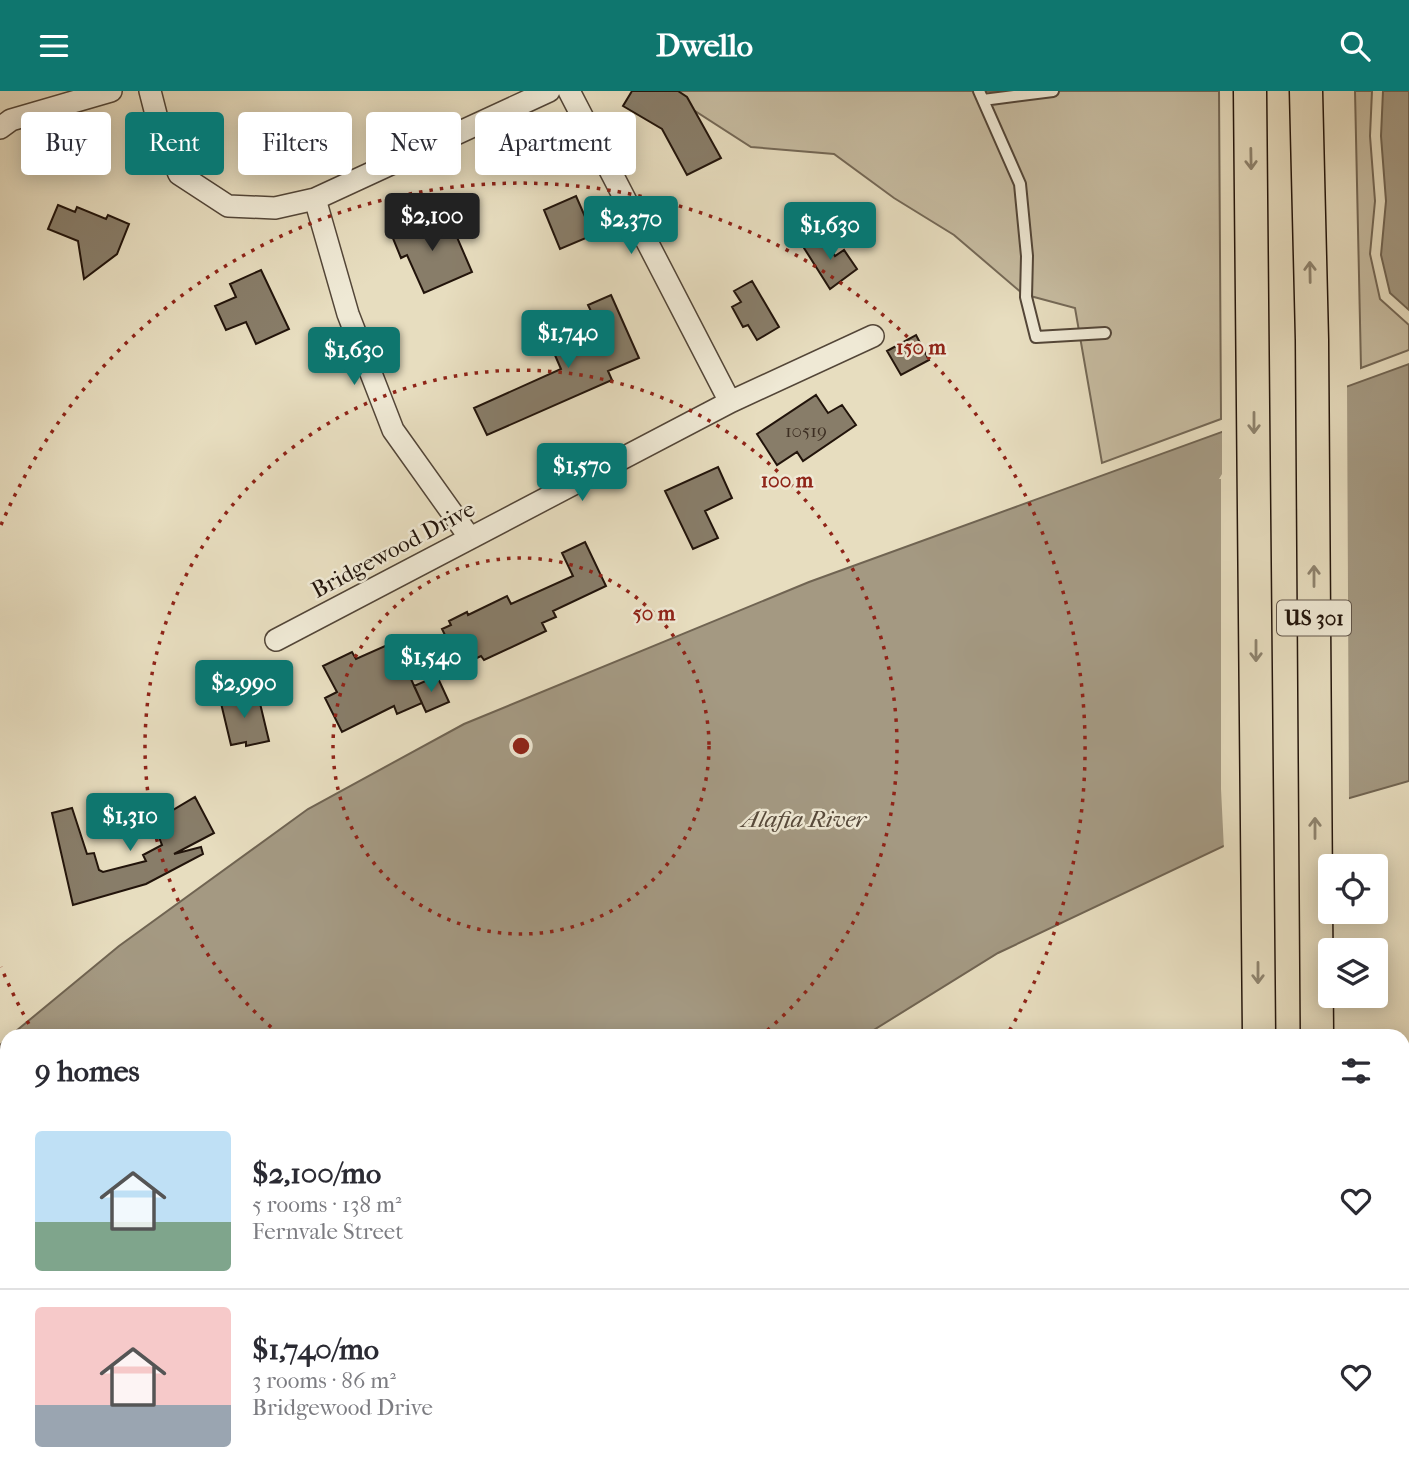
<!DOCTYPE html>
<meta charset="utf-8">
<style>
:root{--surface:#fff;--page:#f2f2f3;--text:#2b2b33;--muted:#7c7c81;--line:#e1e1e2;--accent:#0f766e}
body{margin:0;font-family:"IM FELL French Canon",serif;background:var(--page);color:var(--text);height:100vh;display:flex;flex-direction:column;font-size:26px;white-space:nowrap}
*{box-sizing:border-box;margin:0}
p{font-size:23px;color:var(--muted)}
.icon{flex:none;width:38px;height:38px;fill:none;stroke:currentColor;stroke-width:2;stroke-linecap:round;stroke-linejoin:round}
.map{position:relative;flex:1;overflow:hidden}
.details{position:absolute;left:0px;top:938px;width:1410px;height:448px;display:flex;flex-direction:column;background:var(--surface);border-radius:21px 21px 0 0;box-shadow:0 4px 18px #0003}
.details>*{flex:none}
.top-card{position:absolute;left:21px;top:21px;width:700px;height:63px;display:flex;gap:14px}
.fabs{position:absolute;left:1318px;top:763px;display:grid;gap:14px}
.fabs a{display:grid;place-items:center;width:70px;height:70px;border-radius:7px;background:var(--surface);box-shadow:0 4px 18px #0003;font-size:35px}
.price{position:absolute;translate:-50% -60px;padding:0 16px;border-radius:7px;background:var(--accent);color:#fff;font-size:23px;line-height:46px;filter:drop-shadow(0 2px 4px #0008)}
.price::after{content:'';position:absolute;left:50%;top:42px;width:21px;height:16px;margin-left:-10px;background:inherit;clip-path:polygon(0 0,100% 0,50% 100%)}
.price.current{background:#222;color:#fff}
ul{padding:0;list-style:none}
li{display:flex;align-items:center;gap:21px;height:175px;padding:0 35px}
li+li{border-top:2px solid var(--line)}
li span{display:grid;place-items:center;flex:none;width:196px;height:140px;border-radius:7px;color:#555}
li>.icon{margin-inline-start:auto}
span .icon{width:84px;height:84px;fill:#fffc;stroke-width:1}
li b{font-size:30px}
h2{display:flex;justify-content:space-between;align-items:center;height:84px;padding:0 35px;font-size:30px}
.pill{padding:0 24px;border-radius:7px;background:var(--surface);box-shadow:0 4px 18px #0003;font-size:24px;line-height:63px}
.pill.current{background:var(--accent);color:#fff}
header{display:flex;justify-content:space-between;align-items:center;height:91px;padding:0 35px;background:var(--accent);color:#fff;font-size:32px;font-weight:700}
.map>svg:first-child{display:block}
</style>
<header><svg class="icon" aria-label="menu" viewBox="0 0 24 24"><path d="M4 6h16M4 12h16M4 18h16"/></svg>Dwello<svg class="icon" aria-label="search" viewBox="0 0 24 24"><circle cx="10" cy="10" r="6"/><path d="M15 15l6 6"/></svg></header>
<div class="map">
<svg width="1409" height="1386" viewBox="0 0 1409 1386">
<rect width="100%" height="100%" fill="#e7ddbf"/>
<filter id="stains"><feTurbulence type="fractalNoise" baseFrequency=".00286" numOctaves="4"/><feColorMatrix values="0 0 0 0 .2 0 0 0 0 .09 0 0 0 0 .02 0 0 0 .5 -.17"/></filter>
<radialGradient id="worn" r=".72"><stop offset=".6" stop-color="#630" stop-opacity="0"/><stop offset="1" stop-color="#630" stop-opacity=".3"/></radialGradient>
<path fill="#c6bba0" stroke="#746856" stroke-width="2" d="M 664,0 L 1219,0 L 1221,328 L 1102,372 L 1075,217 L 1023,203 L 954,144 L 894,107 L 834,63 L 751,56 Z
M 1355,0 L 1372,0 L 1370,45 L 1375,110 L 1370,163 L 1380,208 L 1409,234 L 1409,259 L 1361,277 Z"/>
<path fill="#a49982" stroke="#706452" stroke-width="2" d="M 1383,0 L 1409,0 L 1409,219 L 1390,202 L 1381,164 L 1386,110 L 1381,45 Z
M 1409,273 L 1409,690 L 1287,725 L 998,862 L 864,945 L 10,945 L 119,855 L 308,718 L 464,633 L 809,491 Z
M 7,948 L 7,1379 L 212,1379 L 203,1386 L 0,1386 L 0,954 Z"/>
<path fill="#e7ddbf" d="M 1347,292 L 1349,711 L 1288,729 L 1224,759 L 1221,698 L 1221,388 L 1219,388 L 1222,383 L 1222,337 Z"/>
<path fill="#887d69" stroke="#22140b" stroke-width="2" d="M 632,0 L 678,0 L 687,6 L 721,67 L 687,84 L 662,38 L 623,15 Z
M 576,105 L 593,144 L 560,158 L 544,119 Z
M 58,114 L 75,121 L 77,116 L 106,128 L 108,124 L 129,133 L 117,163 L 84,188 L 78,150 L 48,138 Z
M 419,128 L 425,141 L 450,130 L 472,181 L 424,202 L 407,164 L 401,167 L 390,140 Z
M 822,145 L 835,165 L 844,159 L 857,178 L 830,198 L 804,157 Z
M 261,179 L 289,238 L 256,253 L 246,231 L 226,239 L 215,215 L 236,206 L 230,193 Z
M 752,190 L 779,236 L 757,249 L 748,234 L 743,236 L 732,216 L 741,211 L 734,200 Z
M 611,204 L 639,267 L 608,280 L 612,289 L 487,344 L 474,317 L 561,278 L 551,255 L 598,235 L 588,214 Z
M 916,244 L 929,269 L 901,284 L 887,260 Z
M 816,304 L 828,322 L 842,314 L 856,334 L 803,370 L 797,361 L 777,374 L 757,343 Z
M 718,376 L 732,407 L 705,420 L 718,447 L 693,458 L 665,400 Z
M 585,451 L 606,495 L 553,520 L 556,526 L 542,532 L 546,540 L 484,569 L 481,565 L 460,575 L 442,538 L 451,534 L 449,530 L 467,521 L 468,524 L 507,505 L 511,513 L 573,485 L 562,462 Z
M 394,551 L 422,612 L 397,623 L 394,615 L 342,641 L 325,607 L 337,601 L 323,575 L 352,561 L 356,568 Z
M 437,585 L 449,611 L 426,621 L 414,595 Z
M 244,602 L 245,607 L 258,604 L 269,650 L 246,655 L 246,651 L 231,654 L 220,608 Z
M 195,706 L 214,742 L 174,763 L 201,756 L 203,763 L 146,793 L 73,814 L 52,722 L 72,717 L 87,763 L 94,762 L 99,779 L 103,781 L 146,770 L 143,764 L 162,754 L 153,731 Z"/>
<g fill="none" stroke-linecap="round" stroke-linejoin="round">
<defs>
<path id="lane" d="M 979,0 L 1020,93 L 1027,165 L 1026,206 L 1036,246 L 1105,242
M 983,9 L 1053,0
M 1404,1364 L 1409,1364
M 1079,1379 L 1079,1386
M 1028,1386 L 1028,1379"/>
<path id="street" d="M 150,0 L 159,35 L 179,83 L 228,115 L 275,117 L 315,108 L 549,0
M 569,0 L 730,311
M 0,37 L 11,29 L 111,0
M 315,108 L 348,223 L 393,339 L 470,447
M 276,549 L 730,311 L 873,245
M 1404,1219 L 1409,1221"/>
<path id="primary" d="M 1250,0 L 1259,945
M 1306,0 L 1312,249 L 1317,945
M 1261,1379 L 1261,1386
M 1318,1379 L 1318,1386"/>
</defs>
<use href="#lane" stroke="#534638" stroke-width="14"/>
<use href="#street" stroke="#534638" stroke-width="24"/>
<use href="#primary" stroke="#22140b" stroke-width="35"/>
<use href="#lane" stroke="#efe9d5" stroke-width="10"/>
<use href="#street" stroke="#efe9d5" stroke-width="21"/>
<use href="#primary" stroke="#e7ddbf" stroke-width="32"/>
</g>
<defs><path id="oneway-shaft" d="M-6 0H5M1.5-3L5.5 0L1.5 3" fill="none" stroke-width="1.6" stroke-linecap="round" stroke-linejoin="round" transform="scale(1.75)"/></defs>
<g stroke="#8e836e">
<use href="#oneway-shaft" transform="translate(1251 68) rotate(89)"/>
<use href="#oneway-shaft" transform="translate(1310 181) rotate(-91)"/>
<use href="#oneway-shaft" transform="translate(1254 332) rotate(90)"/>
<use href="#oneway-shaft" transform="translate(1314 485) rotate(-90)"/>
<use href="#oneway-shaft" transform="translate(1256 560) rotate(90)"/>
<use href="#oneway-shaft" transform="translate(1315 737) rotate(-90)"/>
<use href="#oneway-shaft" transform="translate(1258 882) rotate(90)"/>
</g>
<g fill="none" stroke="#8f2418" stroke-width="3.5" stroke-dasharray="3.5 7">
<circle cx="521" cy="655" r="188"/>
<path d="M279 943A376 376 0 1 1 763 943"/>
<path d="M34 942A565 565 0 0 1 1 876M1 434A565 565 0 1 1 1008 942"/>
</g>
<g text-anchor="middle" stroke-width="5" stroke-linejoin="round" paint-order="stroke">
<g font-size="19" fill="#3c2e22">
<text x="806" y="346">10519</text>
</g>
<rect fill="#efe9d5" stroke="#605448" stroke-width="2" x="1277" y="509.5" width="74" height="35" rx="5"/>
<g font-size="21" font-weight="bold" fill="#22140b">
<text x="1314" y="534">US 301</text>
</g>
<g font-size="23" fill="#22140b" stroke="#efe9d5">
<text transform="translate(393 458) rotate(-28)" y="8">Bridgewood Drive</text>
</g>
<g font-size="24" font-style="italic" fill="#56493b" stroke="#efe9d5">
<text x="804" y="736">Alafia River</text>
</g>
</g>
<circle cx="521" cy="655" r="10" fill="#8f2418" stroke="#efe9d5" stroke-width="3.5"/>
<g font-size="21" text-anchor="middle" font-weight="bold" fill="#8f2418" stroke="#efe9d5" stroke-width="5" stroke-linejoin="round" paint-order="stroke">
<text x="921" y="263">150 m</text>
<text x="787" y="396">100 m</text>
<text x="654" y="529">50 m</text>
</g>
<rect width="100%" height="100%" filter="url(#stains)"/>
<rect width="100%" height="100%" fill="url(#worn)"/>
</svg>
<div class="fabs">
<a><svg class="icon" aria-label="locate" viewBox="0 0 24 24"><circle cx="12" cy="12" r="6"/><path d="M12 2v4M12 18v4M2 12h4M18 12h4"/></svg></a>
<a><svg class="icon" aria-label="layers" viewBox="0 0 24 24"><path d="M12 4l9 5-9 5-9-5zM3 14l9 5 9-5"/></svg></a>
</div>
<b class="price current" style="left:432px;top:162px">$2,100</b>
<b class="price" style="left:631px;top:165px">$2,370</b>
<b class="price" style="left:830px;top:171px">$1,630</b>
<b class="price" style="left:568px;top:279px">$1,740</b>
<b class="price" style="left:354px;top:296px">$1,630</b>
<b class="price" style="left:582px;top:412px">$1,570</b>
<b class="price" style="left:431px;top:603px">$1,540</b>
<b class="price" style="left:244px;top:629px">$2,990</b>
<b class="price" style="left:130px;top:762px">$1,310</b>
<div class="top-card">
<a class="pill">Buy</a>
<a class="pill current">Rent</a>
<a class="pill">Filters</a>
<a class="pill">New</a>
<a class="pill">Apartment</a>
</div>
<section class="details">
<h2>9 homes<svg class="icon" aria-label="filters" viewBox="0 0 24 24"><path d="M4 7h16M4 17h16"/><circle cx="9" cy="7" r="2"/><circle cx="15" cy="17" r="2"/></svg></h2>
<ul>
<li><span style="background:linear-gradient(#bfe0f5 65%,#7fa58c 0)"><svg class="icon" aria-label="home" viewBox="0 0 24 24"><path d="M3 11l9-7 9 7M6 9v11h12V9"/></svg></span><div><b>$2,100/mo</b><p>5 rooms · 138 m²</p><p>Fernvale Street</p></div><svg class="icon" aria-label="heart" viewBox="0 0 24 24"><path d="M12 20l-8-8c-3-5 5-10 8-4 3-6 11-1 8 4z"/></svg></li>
<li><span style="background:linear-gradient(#f6c9c9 70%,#9aa5b1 0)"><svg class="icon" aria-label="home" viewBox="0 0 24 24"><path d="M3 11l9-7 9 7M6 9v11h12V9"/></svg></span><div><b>$1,740/mo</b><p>3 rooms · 86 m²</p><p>Bridgewood Drive</p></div><svg class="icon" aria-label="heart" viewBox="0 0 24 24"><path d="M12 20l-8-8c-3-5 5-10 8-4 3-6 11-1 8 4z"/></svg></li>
</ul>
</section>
</div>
